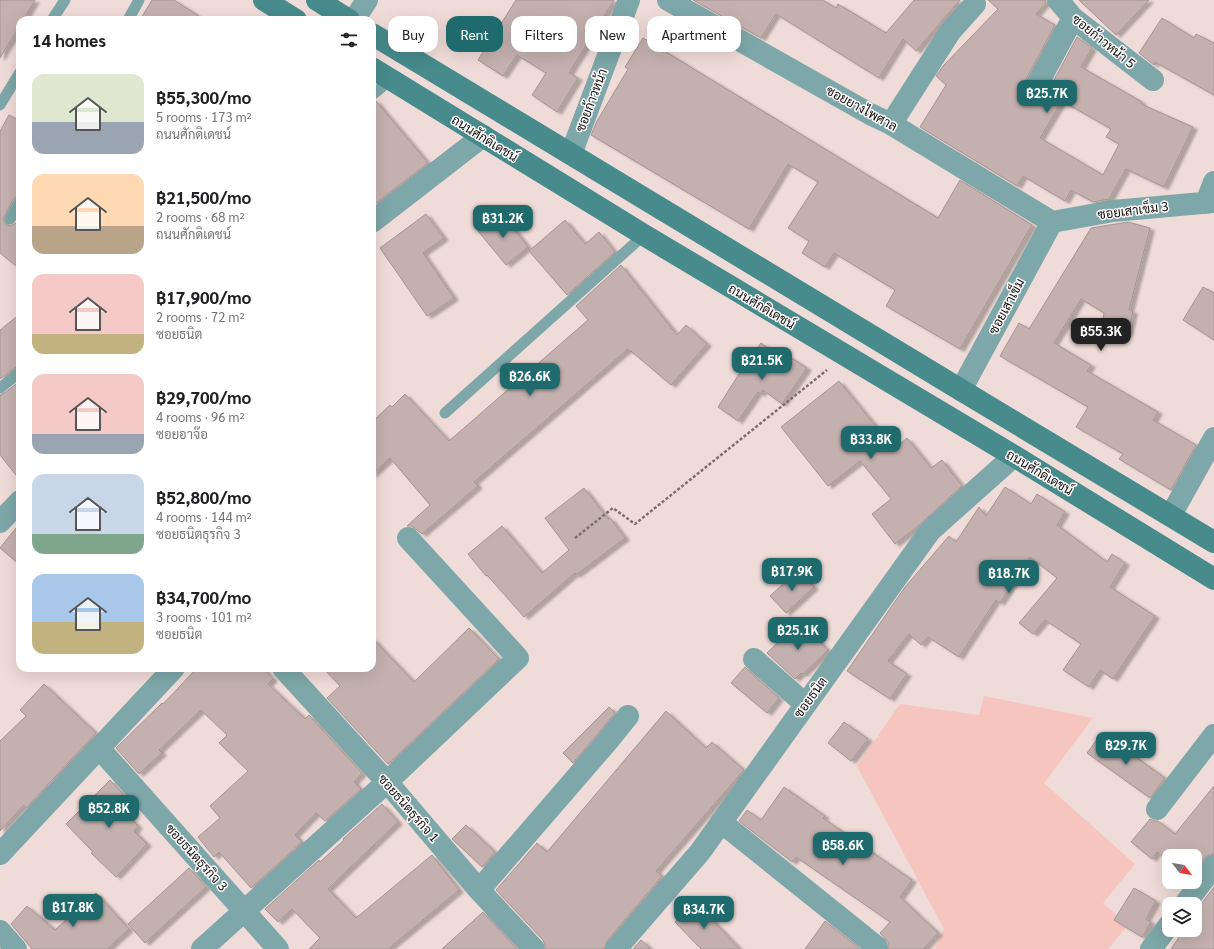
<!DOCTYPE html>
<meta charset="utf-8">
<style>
:root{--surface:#fff;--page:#f6f6f6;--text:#202124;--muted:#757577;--accent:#1e6a6d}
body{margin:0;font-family:Georgia,Sarabun,serif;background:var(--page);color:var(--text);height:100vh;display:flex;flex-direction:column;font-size:15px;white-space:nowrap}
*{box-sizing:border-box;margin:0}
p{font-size:13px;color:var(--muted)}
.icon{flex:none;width:22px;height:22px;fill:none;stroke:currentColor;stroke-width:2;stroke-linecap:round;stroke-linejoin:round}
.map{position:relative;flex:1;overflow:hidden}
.sheet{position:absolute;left:16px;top:16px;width:360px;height:656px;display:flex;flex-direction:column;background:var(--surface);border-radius:12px;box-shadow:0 4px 16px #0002}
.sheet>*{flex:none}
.guide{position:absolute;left:388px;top:16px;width:380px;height:36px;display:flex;gap:8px}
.needle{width:26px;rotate:121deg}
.controls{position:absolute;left:1162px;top:849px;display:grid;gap:8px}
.controls a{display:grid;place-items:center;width:40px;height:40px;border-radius:8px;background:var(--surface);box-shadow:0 4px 16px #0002;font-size:20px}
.price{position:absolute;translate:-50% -34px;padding:0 9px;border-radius:8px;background:var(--accent);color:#fff;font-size:13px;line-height:26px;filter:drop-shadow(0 1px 2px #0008)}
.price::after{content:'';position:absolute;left:50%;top:24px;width:12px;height:9px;margin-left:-6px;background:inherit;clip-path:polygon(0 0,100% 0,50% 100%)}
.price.on{background:#222;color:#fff}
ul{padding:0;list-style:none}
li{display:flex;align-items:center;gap:12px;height:100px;padding:0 16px}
li span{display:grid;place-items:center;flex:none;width:112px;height:80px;border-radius:12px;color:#555}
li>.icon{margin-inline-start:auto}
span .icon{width:48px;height:48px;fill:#fffc;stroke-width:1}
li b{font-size:17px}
h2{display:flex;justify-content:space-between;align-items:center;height:48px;padding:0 16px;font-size:17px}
.tag{padding:0 14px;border-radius:12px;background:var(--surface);box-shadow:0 4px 16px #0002;font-size:14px;line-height:36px}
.tag.on{background:var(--accent);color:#fff}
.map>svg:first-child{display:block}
</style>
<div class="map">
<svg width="1214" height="949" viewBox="0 0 1214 949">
<defs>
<filter id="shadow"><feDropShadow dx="4.5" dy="2.5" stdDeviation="1" flood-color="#0004"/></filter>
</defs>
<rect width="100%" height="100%" fill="#efdbd8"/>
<path fill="#f7c5bf" d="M 984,696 L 1093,718 L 1044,783 L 1135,864 L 1103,903 L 1128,925 L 1108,949 L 935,949 L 944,929 L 857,766 L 900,704 L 979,715 Z"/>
<path fill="#c4b1af" stroke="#a69492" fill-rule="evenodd" filter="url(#shadow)" d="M 0,0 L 35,0 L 23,20 L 20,20 L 20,25 L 0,58 Z
M 152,0 L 174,0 L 205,20 L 140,20 Z
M 516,0 L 614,0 L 569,73 L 578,78 L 557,112 L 532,95 L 546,73 L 517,55 L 503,76 L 478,60 Z
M 693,0 L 823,0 L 836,8 L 838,4 L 886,33 L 914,0 L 960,0 L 916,51 L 903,39 L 879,78 L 776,14 L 761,38 Z
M 988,0 L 1046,0 L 1046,3 L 1036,14 L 1055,25 L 1025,81 L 1024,88 L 1026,94 L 1030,98 L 1037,99 L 1043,97 L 1047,93 L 1077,37 L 1092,48 L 1081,67 L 1142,102 L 1141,104 L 1193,127 L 1164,187 L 1126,169 L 1109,199 L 1093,202 L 1071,190 L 1065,201 L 1023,176 L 1017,186 L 920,127 L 946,85 L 936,76 L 943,66 L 998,9 ZM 1062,101 L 1111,129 L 1106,137 L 1119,144 L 1103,175 L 1040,138 Z
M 1079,0 L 1149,0 L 1116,35 Z
M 1162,18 L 1194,38 L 1196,34 L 1214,43 L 1214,95 L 1155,62 L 1154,65 L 1139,53 Z
M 643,38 L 938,218 L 960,180 L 1032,225 L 960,349 L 886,306 L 895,290 L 834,253 L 825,267 L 802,253 L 809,241 L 788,228 L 818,182 L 788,164 L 749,229 L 591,135 L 597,121 L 628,69 L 625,67 Z
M 376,101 L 428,163 L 372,206 L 372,102 Z
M 9,115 L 20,121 L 20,195 L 14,198 L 3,219 L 6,225 L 10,226 L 16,223 L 20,216 L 20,269 L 0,253 L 0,131 Z
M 501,212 L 528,247 L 506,265 L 478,231 Z
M 426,214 L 444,238 L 423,253 L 454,298 L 427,316 L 380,248 Z
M 565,220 L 585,244 L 599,232 L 615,252 L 567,295 L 529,251 Z
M 1128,222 L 1150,228 L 1129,310 L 1133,311 L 1128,334 L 1101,330 L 1104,313 L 1081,299 L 1054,343 L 1091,365 L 1087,371 L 1158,412 L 1153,420 L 1196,445 L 1171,490 L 1119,459 L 1123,454 L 1076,427 L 1088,407 L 1000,356 L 1019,323 L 1029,329 L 1091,228 Z
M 621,265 L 677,335 L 686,325 L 707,344 L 671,385 L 631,351 L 630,352 L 628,349 L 474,482 L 478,486 L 422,534 L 412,526 L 407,526 L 430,505 L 390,458 L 372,475 L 372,422 L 390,405 L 392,407 L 405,394 L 449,441 L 588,320 L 576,306 Z
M 1203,287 L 1214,293 L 1214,340 L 1183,320 Z
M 20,314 L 20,365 L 16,367 L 0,379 L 0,330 Z
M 761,343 L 786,361 L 790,357 L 807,368 L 782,404 L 763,390 L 761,394 L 758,392 L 738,421 L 718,407 L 737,377 Z
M 20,381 L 20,480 L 0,455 L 0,395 L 4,393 Z
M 839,381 L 894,449 L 907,438 L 931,468 L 942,460 L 962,486 L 919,525 L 895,544 L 872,514 L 891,499 L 860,461 L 828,486 L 781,427 Z
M 1005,487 L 1031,504 L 1037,494 L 1065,512 L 1057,525 L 1107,562 L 1112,554 L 1125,563 L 1110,587 L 1155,616 L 1113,679 L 1100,670 L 1089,687 L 1063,670 L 1081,644 L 1045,620 L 1033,634 L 1019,623 L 1057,578 L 1030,557 L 1000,603 L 996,600 L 959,657 L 928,637 L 921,645 L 909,634 L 888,661 L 907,674 L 890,699 L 847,671 L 905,587 L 949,536 L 956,542 L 979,507 L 986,516 Z
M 584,488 L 608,519 L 610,518 L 625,538 L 576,575 L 575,573 L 524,617 L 487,575 L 486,576 L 468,554 L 502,526 L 542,573 L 569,550 L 545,518 Z
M 20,523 L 20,565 L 0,548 Z
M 798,570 L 814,587 L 786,613 L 770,596 Z
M 800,621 L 828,650 L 803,674 L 801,673 L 795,679 L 767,653 Z
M 469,628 L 499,659 L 388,764 L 327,698 L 340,686 L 323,668 L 372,668 L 372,638 L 414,682 Z
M 745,667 L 779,698 L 767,713 L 731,683 Z
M 197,668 L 263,668 L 273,679 L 268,684 L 305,719 L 309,715 L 362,773 L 354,782 L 361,789 L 325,821 L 316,813 L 295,835 L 302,842 L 251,888 L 219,852 L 214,857 L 198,837 L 220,818 L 210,806 L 248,771 L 219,743 L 227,735 L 201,710 L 159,750 L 162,753 L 139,774 L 116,748 L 162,703 L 163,704 Z
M 44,684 L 96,733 L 26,808 L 24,805 L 0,831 L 0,741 L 26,716 L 20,710 Z
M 609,707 L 615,713 L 573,763 L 563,753 Z
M 666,711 L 706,748 L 712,742 L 744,770 L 656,871 L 662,876 L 607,941 L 604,949 L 546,949 L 543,940 L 496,890 L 537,843 L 547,852 Z
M 844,722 L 868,739 L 851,761 L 828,743 Z
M 1102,733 L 1165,778 L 1150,798 L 1087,753 Z
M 110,780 L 134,806 L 126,814 L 138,826 L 134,831 L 147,844 L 116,877 L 91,853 L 93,852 L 66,824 Z
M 1214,786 L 1214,854 L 1209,855 L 1204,858 L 1195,870 L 1195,856 L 1169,856 L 1169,861 L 1157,852 L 1152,859 L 1131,842 L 1150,819 L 1155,821 L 1158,821 L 1175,834 Z
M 784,787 L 825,816 L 823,818 L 912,880 L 900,897 L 938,933 L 923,949 L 889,949 L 888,942 L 880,933 L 890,922 L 796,857 L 792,862 L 739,821 L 747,810 L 761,820 Z
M 382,804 L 398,822 L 328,889 L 356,918 L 432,855 L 459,890 L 388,949 L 309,949 L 320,938 L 292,909 L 278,922 L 265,909 L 319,860 L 320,862 L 344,840 L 343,839 Z
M 466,825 L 495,852 L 482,867 L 452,839 Z
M 189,868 L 206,887 L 145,943 L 128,924 Z
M 1214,887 L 1214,949 L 1171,949 L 1184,930 L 1195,930 L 1195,912 Z
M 1134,888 L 1156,901 L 1146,919 L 1151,922 L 1142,937 L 1114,920 Z
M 96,893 L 129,929 L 107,949 L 32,949 L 11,924 L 27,906 L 55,930 Z
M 696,903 L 740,949 L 701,949 L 675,922 Z
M 483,912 L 517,949 L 442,949 Z
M 825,921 L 860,949 L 805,949 Z
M 641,940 L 651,949 L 633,949 Z"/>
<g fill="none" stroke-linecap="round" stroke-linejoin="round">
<path stroke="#7b6f6d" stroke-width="2.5" stroke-dasharray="3 2" stroke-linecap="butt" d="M 575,538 L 613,508 L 635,524 L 827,370"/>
<path stroke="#7da7a8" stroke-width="11" d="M 52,20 L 65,0
M 128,20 L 139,0
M 372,95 L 391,80
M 0,105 L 20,72
M 10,219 L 20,202
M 0,388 L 20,372
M 445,413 L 644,235"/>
<path stroke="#7da7a8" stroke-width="22" d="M 668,0 L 870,114 L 891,124 L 1052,222
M 1058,0 L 1073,18 L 1153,80
M 354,20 L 367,0
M 1036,87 L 1073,18
M 891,124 L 950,32 L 975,4
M 571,154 L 629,0
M 1206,203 L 1214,182
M 372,222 L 483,136
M 1052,222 L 1113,211 L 1214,202
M 961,390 L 1052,222
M 1171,515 L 1214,438
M 0,522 L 20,501
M 754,659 L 805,704
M 283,668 L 387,782 L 479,890 L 534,949
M 99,748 L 278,949
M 1157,809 L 1214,735
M 721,822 L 877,947
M 0,854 L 174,668
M 479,890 L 607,742 L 628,716
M 1185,904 L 1214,866
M 0,931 L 16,949
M 202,949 L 387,782 L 518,658 L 408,538
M 616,949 L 700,852 L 930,531 L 1014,456
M 1151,949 L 1169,925"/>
<path stroke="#478b8d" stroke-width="22" d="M 264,0 L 296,20
M 317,0 L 349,20
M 372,34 L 961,390 L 1214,542
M 372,68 L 644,235 L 1014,456 L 1214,579"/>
</g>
<g text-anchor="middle" stroke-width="3" stroke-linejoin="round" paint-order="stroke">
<g font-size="13" fill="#150f0e" stroke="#fff">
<text transform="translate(1104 41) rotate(39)" y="5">ซอยก้าวหน้า 5</text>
<text transform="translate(591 100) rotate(-69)" y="5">ซอยก้าวหน้า</text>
<text transform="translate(862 108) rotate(29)" y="5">ซอยยางไพศาล</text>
<text transform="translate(485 138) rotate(32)" y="5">ถนนศักดิเดชน์</text>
<text transform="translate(1133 210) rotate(-7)" y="5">ซอยเสาเข็ม 3</text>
<text transform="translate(762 306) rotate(31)" y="5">ถนนศักดิเดชน์</text>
<text transform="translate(1006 306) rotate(-62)" y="5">ซอยเสาเข็ม</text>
<text transform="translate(1040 472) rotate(31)" y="5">ถนนศักดิเดชน์</text>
<text transform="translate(810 697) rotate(-54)" y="5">ซอยธนิต</text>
<text transform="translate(409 808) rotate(49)" y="5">ซอยธนิตธุรกิจ 1</text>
<text transform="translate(197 857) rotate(48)" y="5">ซอยธนิตธุรกิจ 3</text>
</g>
</g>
</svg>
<div class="controls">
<a><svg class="needle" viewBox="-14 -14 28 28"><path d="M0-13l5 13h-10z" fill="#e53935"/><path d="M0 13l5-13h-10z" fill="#757577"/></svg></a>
<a><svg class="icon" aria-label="layers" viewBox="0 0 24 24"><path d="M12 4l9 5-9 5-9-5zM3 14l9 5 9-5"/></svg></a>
</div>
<b class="price" style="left:1047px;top:114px">฿25.7K</b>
<b class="price" style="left:503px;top:239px">฿31.2K</b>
<b class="price on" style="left:1101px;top:352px">฿55.3K</b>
<b class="price" style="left:762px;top:381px">฿21.5K</b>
<b class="price" style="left:530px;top:397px">฿26.6K</b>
<b class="price" style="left:871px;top:460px">฿33.8K</b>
<b class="price" style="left:792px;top:592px">฿17.9K</b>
<b class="price" style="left:1009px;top:594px">฿18.7K</b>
<b class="price" style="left:798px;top:651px">฿25.1K</b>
<b class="price" style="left:1126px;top:766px">฿29.7K</b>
<b class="price" style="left:109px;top:829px">฿52.8K</b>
<b class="price" style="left:843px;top:866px">฿58.6K</b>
<b class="price" style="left:73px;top:928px">฿17.8K</b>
<b class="price" style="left:704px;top:930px">฿34.7K</b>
<div class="guide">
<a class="tag">Buy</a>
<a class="tag on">Rent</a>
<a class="tag">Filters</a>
<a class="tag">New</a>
<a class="tag">Apartment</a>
</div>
<section class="sheet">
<h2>14 homes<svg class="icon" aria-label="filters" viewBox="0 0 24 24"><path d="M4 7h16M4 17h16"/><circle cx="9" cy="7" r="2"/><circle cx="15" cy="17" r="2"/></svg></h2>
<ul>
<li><span style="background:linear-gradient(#dfe7d0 60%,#9aa5b1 0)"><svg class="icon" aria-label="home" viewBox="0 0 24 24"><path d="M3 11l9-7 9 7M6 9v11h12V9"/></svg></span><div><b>฿55,300/mo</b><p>5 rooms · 173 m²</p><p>ถนนศักดิเดชน์</p></div></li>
<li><span style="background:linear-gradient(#ffd9b3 65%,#b9a48a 0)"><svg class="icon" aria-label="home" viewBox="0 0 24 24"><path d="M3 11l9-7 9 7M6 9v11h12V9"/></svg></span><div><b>฿21,500/mo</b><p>2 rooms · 68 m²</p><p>ถนนศักดิเดชน์</p></div></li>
<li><span style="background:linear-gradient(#f6c9c9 75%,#c2b280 0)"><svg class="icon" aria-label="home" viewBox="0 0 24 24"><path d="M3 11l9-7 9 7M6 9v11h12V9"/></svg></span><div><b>฿17,900/mo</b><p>2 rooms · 72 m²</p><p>ซอยธนิต</p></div></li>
<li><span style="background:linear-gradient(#f6c9c9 75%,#9aa5b1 0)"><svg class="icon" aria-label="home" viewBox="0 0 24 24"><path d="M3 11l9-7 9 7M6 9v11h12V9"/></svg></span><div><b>฿29,700/mo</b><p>4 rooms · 96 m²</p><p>ซอยอาจ๊อ</p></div></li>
<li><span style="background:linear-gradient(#c9d6e8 75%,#7fa58c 0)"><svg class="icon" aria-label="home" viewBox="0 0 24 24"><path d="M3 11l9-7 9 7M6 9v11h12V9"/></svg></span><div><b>฿52,800/mo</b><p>4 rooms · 144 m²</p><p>ซอยธนิตธุรกิจ 3</p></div></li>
<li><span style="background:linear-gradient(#a9c7e8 60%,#c2b280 0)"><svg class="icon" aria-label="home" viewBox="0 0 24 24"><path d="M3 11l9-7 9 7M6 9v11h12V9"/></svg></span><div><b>฿34,700/mo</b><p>3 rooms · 101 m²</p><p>ซอยธนิต</p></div></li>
</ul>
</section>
</div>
